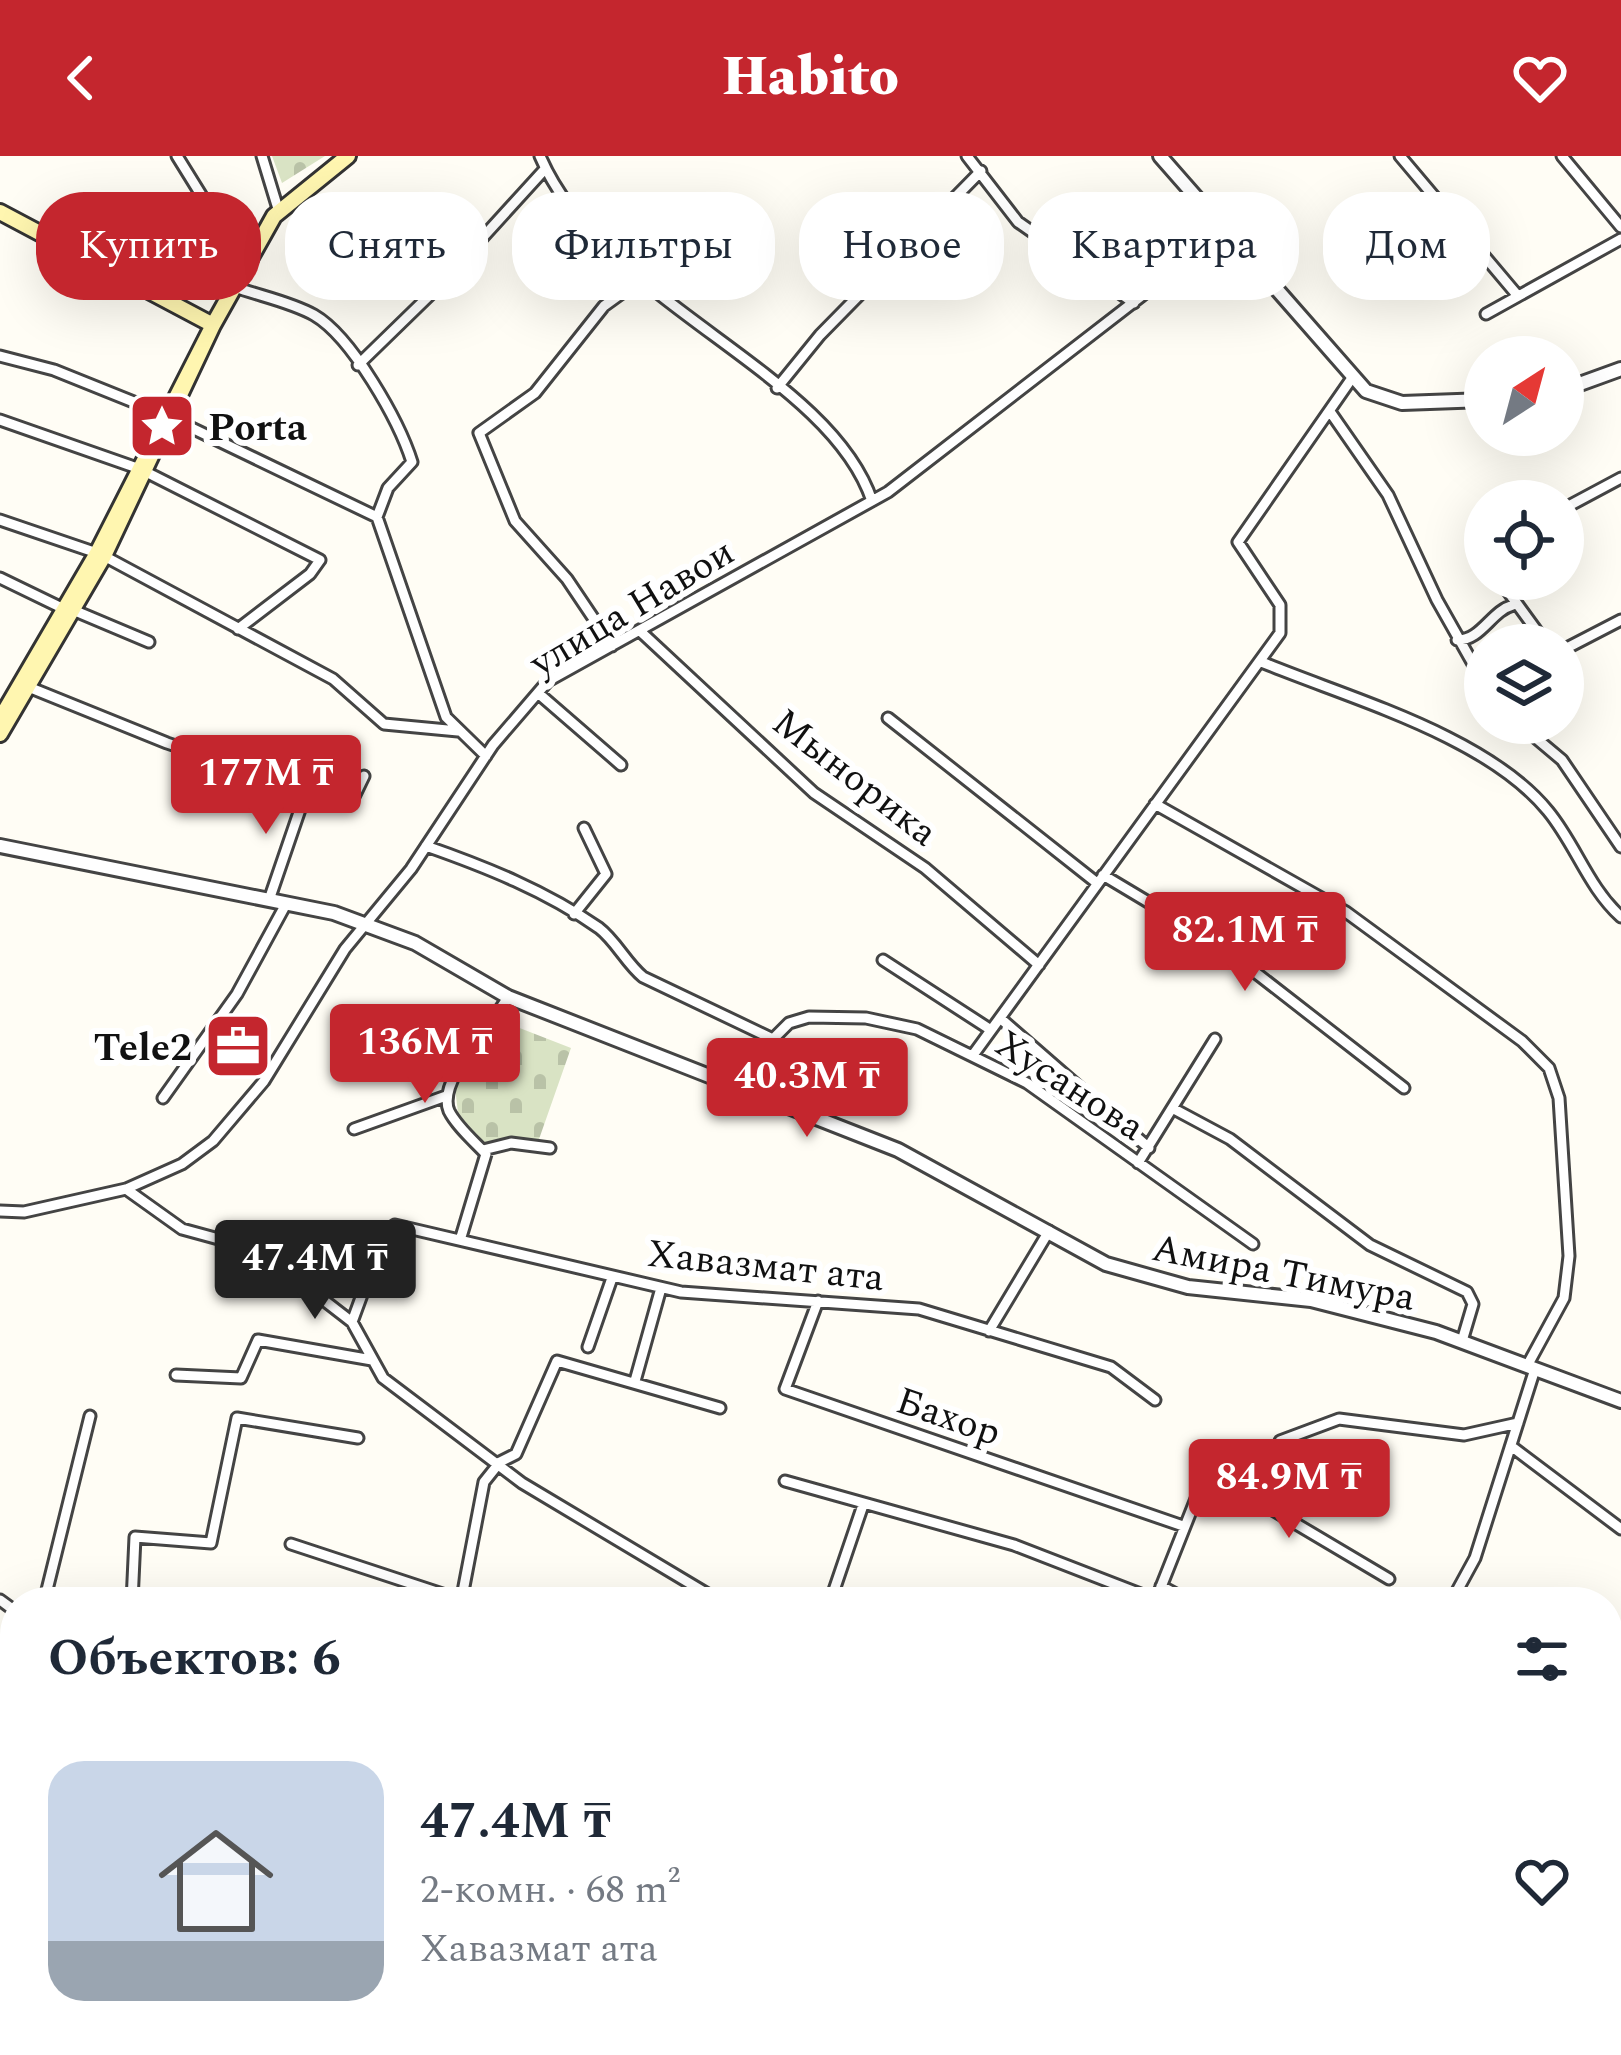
<!DOCTYPE html>
<html lang="ru">
<meta charset="utf-8">
<style>
:root{--surface:#fff;--page:#f6f6f7;--text:#1f2937;--muted:#747a83;--accent:#c4262e}
body{margin:0;font-family:Spectral,serif;background:var(--page);color:var(--text);height:100vh;display:flex;flex-direction:column;font-size:45px;white-space:nowrap}
*{box-sizing:border-box;margin:0}
p{font-size:39px;color:var(--muted)}
.icon{flex:none;width:66px;height:66px;fill:none;stroke:currentColor;stroke-width:2;stroke-linecap:round;stroke-linejoin:round}
.map{position:relative;flex:1;overflow:hidden}
.sheet{position:absolute;left:0px;top:1431px;width:1623px;height:468px;display:flex;flex-direction:column;background:var(--surface);border-radius:48px 48px 0 0;box-shadow:0 12px 48px #0002}
.sheet>*{flex:none}
.guide{position:absolute;left:36px;top:36px;width:1551px;height:108px;display:flex;gap:24px}
.needle{width:78px;rotate:36deg}
.fabs{position:absolute;left:1464px;top:180px;display:grid;gap:24px}
.fabs a{display:grid;place-items:center;width:120px;height:120px;border-radius:50%;background:var(--surface);box-shadow:0 12px 48px #0002;font-size:60px}
.price{position:absolute;translate:-50% -102px;padding:0 27px;border-radius:12px;background:var(--accent);color:#fff;font-size:39px;line-height:78px;filter:drop-shadow(0 3px 6px #0008)}
.price::after{content:'';position:absolute;left:50%;top:72px;width:36px;height:27px;margin-left:-18px;background:inherit;clip-path:polygon(0 0,100% 0,50% 100%)}
.price.on{background:#222;color:#fff}
ul{padding:0;list-style:none}
li{display:flex;align-items:center;gap:36px;height:300px;padding:0 48px}
li span{display:grid;place-items:center;flex:none;width:336px;height:240px;border-radius:36px;color:#555}
li>.icon{margin-inline-start:auto}
span .icon{width:144px;height:144px;fill:#fffc;stroke-width:1}
li b{font-size:51px}
h2{display:flex;justify-content:space-between;align-items:center;height:144px;padding:0 48px;font-size:51px}
.chip{padding:0 42px;border-radius:48px;background:var(--surface);box-shadow:0 12px 48px #0002;font-size:42px;line-height:108px}
.chip.on{background:var(--accent);color:#fff}
header{display:flex;justify-content:space-between;align-items:center;height:156px;padding:0 48px;background:var(--accent);color:#fff;font-size:54px;font-weight:800}
.map>svg:first-child{display:block}
</style>
<header><svg class="icon" aria-label="back" viewBox="0 0 24 24"><path d="M15 5l-7 7 7 7"/></svg>Habito<svg class="icon" aria-label="heart" viewBox="0 0 24 24"><path d="M12 20l-8-8c-3-5 5-10 8-4 3-6 11-1 8 4z"/></svg></header>
<div class="map">
<svg width="1621" height="1899" viewBox="0 0 1621 1899">
<defs>
<pattern id="cemetery-stones" width="16" height="16" patternUnits="userSpaceOnUse" patternTransform="scale(3)"><rect width="16" height="16" fill="#d9e3c4"/><path d="M2 7V4a2 2 0 0 1 4 0v3zM10 15v-3a2 2 0 0 1 4 0v3z" fill="#b9c2a7"/></pattern>
</defs>
<rect width="100%" height="100%" fill="#fffdf5"/>
<path fill="url(#cemetery-stones)" d="M 272,0 L 325,0 L 282,27 Z
M 499,864 L 571,892 L 538,986 L 483,987 L 458,957 L 454,923 Z"/>
<g fill="none" stroke-linecap="round" stroke-linejoin="round">
<path stroke="#b9e0f7" stroke-width="16" d="M 0,1592 L 15,1596
M 720,1884 L 735,1899"/>
<defs>
<path id="minor" d="M 177,0 L 221,71 L 253,99
M 262,0 L 279,56
M 540,0 C 603,148 829,215 872,345
M 967,0 L 1018,66 L 1134,147
M 1400,0 L 1518,140
M 1562,0 L 1621,71
M 235,131 C 260,140 291,146 314,159 C 352,181 399,265 412,306 L 388,332 L 377,361
M 1486,158 L 1621,83
M 0,200 L 54,214 L 166,259
M 358,209 L 434,135 L 545,13
M 777,232 L 820,179 L 981,15
M 1331,257 L 1388,339 L 1437,444 L 1485,529
M 173,263 L 377,361 L 446,561 L 486,600
M 0,264 L 140,313
M 146,316 L 320,404 L 310,418 L 238,473
M 1563,353 L 1621,322
M 0,364 L 97,397
M 104,400 L 333,523 L 384,568 L 458,575
M 0,422 L 64,453
M 1499,423 L 1547,489
M 73,454 L 149,486
M 640,475 L 814,637 L 925,712 L 1039,809
M 1457,484 C 1481,485 1491,455 1513,449
M 612,490 L 567,423 L 515,365 L 479,277 L 535,237 L 604,150 L 640,124
M 1563,494 L 1621,464
M 1264,507 C 1351,543 1487,580 1548,655 C 1576,689 1588,731 1621,761
M 26,530 L 167,587 L 350,649 L 364,620
M 538,537 L 621,609
M 888,562 L 1097,727
M 1518,567 L 1562,604 L 1621,691
M 1155,648 L 1346,756 L 1522,885 L 1549,912 L 1559,942 L 1569,1100 L 1564,1142 L 1527,1210
M 426,690 C 486,711 546,735 599,772 C 616,785 626,807 643,821 L 773,883
M 1103,719 L 1220,789 L 1404,932
M 269,744 L 307,633
M 574,758 L 606,718 L 584,672
M 883,804 L 991,874
M 1000,862 L 1149,992
M 973,899 L 1280,477 L 1280,449 L 1238,386 L 1352,222
M 748,934 L 773,883 L 789,867 L 809,861 L 866,862 L 917,873 L 1027,927 L 1253,1088
M 163,942 L 237,838 L 286,748
M 1174,953 L 1230,983 L 1370,1089 L 1467,1136 L 1473,1148 L 1462,1185
M 354,973 L 446,940
M 483,994 L 511,987 L 550,992
M 1138,1007 L 1215,883
M 126,1033 L 182,1073 L 259,1094 L 352,1166 L 383,1222 L 522,1327 L 721,1446
M 0,1055 L 24,1056 L 126,1033 L 182,1008 L 213,985 L 264,925 L 345,793 L 411,713 L 493,589 L 548,525 L 888,336 L 1223,77
M 461,1081 L 486,998 C 475,986 457,971 449,955 C 436,925 493,868 508,841
M 818,1145 L 785,1233 L 1183,1370
M 352,1166 L 385,1076 L 395,1069 L 681,1136 L 919,1153 L 1111,1211 L 1155,1244
M 989,1175 L 1049,1075
M 588,1191 L 612,1122
M 176,1219 L 241,1222 L 258,1184 L 372,1204
M 635,1225 L 661,1132
M 1280,1285 L 1339,1263 L 1464,1279 L 1518,1267
M 1511,1290 L 1621,1373
M 1207,1315 L 1389,1423
M 785,1325 L 1014,1389 L 1156,1444
M 291,1388 L 461,1444
M 1161,1430 L 1191,1446
M 0,1444 L 15,1455
M 44,1446 L 90,1260
M 132,1446 L 135,1381 L 211,1387 L 237,1262 L 358,1282
M 461,1446 L 484,1326 L 500,1306 L 516,1298 L 557,1205 L 720,1252
M 830,1446 L 863,1349
M 1155,1446 L 1207,1315 L 1205,1297
M 1451,1446 L 1475,1402 L 1535,1213
M 0,1544 L 15,1554
M 1608,1558 L 1621,1566
M 0,1627 L 15,1630
M 1608,1652 L 1621,1658
M 1608,1739 L 1621,1745
M 0,1790 L 15,1802
M 1608,1790 L 1621,1768
M 1608,1871 L 1621,1878
M 110,1884 L 128,1899
M 587,1884 L 607,1899
M 873,1884 L 875,1899
M 1038,1884 L 1069,1899
M 1554,1884 L 1565,1899
M 197,1899 L 208,1884
M 1007,1899 L 1013,1884
M 1227,1899 L 1230,1884"/>
<path id="tertiary" d="M 1160,0 L 1366,235 L 1402,247 L 1485,244
M 1563,234 L 1621,213
M 0,690 L 334,757 L 415,787 L 508,841 L 898,994 L 1106,1108 L 1188,1131 L 1311,1144 L 1436,1176 L 1621,1245"/>
<path id="secondary" d="M 0,56 L 213,169 L 274,60 L 348,0
M 0,563 L 97,397 L 213,169 L 104,400 L 0,578"/>
</defs>
<use href="#minor" stroke="#444" stroke-width="15"/>
<use href="#tertiary" stroke="#444" stroke-width="18"/>
<use href="#secondary" stroke="#333" stroke-width="20"/>
<use href="#minor" stroke="#fff" stroke-width="9"/>
<use href="#tertiary" stroke="#fff" stroke-width="12"/>
<use href="#secondary" stroke="#fff6b0" stroke-width="14"/>
</g>
<defs>
<symbol id="sight-square" viewBox="-11 -11 22 22"><rect x="-9" y="-9" width="18" height="18" rx="4" fill="#c4262e" stroke="#fff"/><path d="M0-6L1.8-2.2L6-1.7L2.9 1.2L3.7 5.4L0 3.3L-3.7 5.4L-2.9 1.2L-6-1.7L-1.8-2.2Z" fill="#fff"/></symbol>
<symbol id="office-square" viewBox="-11 -11 22 22"><rect x="-9" y="-9" width="18" height="18" rx="4" fill="#c4262e" stroke="#fff"/><path d="M-6-3h4V-5.5h4V-3h4V5H-6ZM-1-4.5V-3h2v-1.5ZM-6 0V1H6V0Z" fill="#fff"/></symbol>
</defs>
<g fill-rule="evenodd">
<use href="#sight-square" x="124" y="232" width="76" height="76"/>
<use href="#office-square" x="200" y="852" width="76" height="76"/>
</g>
<g text-anchor="middle" stroke-width="12" stroke-linejoin="round" paint-order="stroke">
<g font-size="39" font-weight="bold" fill="#111" stroke="#fff" text-anchor="start">
<text x="208" y="284">Porta</text>
<text x="192" y="904" text-anchor="end">Tele2</text>
</g>
<g font-size="39" fill="#111" stroke="#fff">
<text transform="translate(631 450) rotate(-31)" y="14">улица Навои</text>
<text transform="translate(856 620) rotate(38)" y="14">Мынорика</text>
<text transform="translate(1071 928) rotate(33)" y="14">Хусанова</text>
<text transform="translate(766 1108) rotate(6)" y="14">Хавазмат ата</text>
<text transform="translate(1284 1115) rotate(11)" y="14">Амира Тимура</text>
<text transform="translate(949 1259) rotate(19)" y="14">Бахор</text>
</g>
</g>
</svg>
<div class="fabs">
<a><svg class="needle" viewBox="-14 -14 28 28"><path d="M0-13l5 13h-10z" fill="#e53935"/><path d="M0 13l5-13h-10z" fill="#747a83"/></svg></a>
<a><svg class="icon" aria-label="locate" viewBox="0 0 24 24"><circle cx="12" cy="12" r="6"/><path d="M12 2v4M12 18v4M2 12h4M18 12h4"/></svg></a>
<a><svg class="icon" aria-label="layers" viewBox="0 0 24 24"><path d="M12 4l9 5-9 5-9-5zM3 14l9 5 9-5"/></svg></a>
</div>
<b class="price" style="left:266px;top:681px">177M ₸</b>
<b class="price" style="left:1245px;top:838px">82.1M ₸</b>
<b class="price" style="left:425px;top:950px">136M ₸</b>
<b class="price" style="left:807px;top:984px">40.3M ₸</b>
<b class="price on" style="left:315px;top:1166px">47.4M ₸</b>
<b class="price" style="left:1289px;top:1385px">84.9M ₸</b>
<div class="guide">
<a class="chip on">Купить</a>
<a class="chip">Снять</a>
<a class="chip">Фильтры</a>
<a class="chip">Новое</a>
<a class="chip">Квартира</a>
<a class="chip">Дом</a>
</div>
<section class="sheet">
<h2>Объектов: 6<svg class="icon" aria-label="filters" viewBox="0 0 24 24"><path d="M4 7h16M4 17h16"/><circle cx="9" cy="7" r="2"/><circle cx="15" cy="17" r="2"/></svg></h2>
<ul>
<li><span style="background:linear-gradient(#c9d6e8 75%,#9aa5b1 0)"><svg class="icon" aria-label="home" viewBox="0 0 24 24"><path d="M3 11l9-7 9 7M6 9v11h12V9"/></svg></span><div><b>47.4M ₸</b><p>2-комн. · 68 m²</p><p>Хавазмат ата</p></div><svg class="icon" aria-label="heart" viewBox="0 0 24 24"><path d="M12 20l-8-8c-3-5 5-10 8-4 3-6 11-1 8 4z"/></svg></li>
</ul>
</section>
</div>
